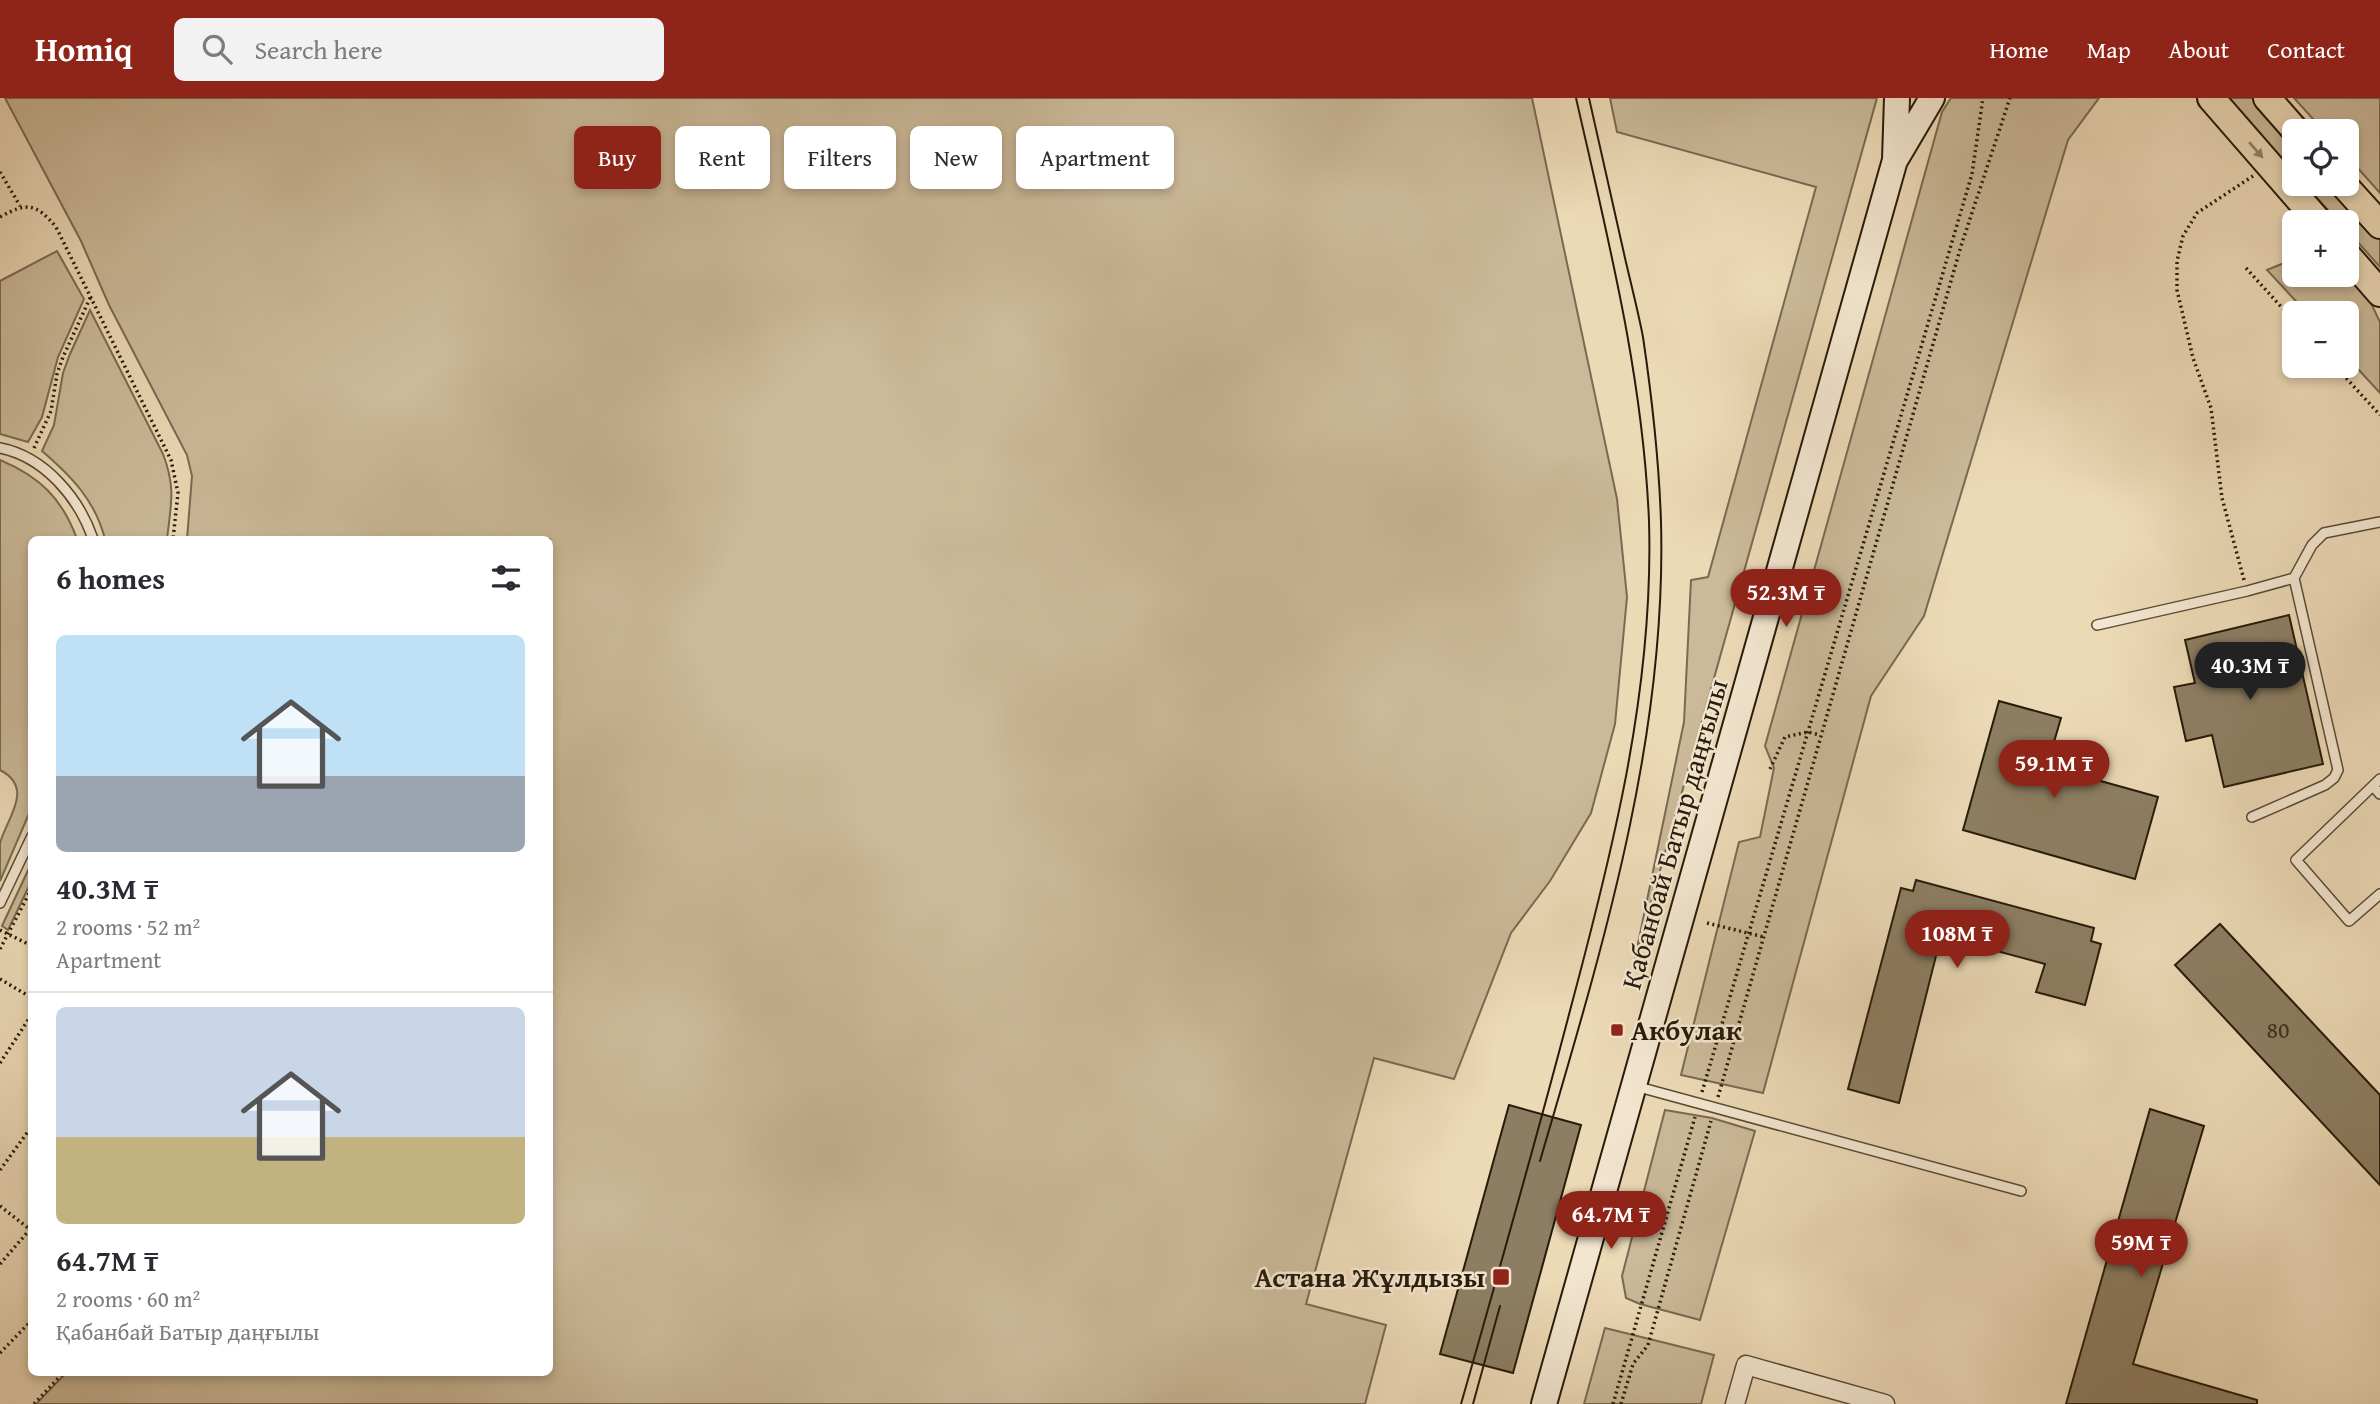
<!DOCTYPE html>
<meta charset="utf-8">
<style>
:root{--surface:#fff;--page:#f2f2f3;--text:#2b2b33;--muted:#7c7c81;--line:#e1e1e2;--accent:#8f2418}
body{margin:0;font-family:"Gentium Book Plus",serif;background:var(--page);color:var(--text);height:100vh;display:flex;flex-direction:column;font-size:26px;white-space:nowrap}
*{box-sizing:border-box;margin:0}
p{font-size:23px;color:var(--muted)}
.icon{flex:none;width:38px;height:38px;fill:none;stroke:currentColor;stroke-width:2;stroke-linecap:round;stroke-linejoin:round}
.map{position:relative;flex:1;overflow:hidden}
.side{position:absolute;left:28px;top:438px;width:525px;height:840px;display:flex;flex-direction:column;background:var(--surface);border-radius:10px;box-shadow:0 4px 10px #0003}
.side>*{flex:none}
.guide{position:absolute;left:574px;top:28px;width:665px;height:63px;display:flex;gap:14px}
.fabs{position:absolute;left:2282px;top:21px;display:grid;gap:14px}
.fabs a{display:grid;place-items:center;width:77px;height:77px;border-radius:10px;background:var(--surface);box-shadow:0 4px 10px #0003;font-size:35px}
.price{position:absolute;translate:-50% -60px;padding:0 16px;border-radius:24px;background:var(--accent);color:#fff;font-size:23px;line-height:46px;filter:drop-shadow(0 2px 4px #0008)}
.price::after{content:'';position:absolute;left:50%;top:42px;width:21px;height:16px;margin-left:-10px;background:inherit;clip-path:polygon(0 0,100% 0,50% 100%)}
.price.selected{background:#222;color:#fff}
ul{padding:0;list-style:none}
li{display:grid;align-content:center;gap:14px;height:371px;padding:0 28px}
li+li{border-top:2px solid var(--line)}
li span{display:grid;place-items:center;height:217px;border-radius:10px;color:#555}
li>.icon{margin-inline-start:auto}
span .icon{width:126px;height:126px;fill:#fffc;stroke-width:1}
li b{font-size:30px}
h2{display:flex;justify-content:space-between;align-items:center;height:84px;padding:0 28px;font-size:30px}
.tag{padding:0 24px;border-radius:10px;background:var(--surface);box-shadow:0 4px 10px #0003;font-size:24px;line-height:63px}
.tag.selected{background:var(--accent);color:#fff}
header{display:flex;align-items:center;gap:42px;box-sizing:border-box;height:98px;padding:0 35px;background:var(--accent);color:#fff}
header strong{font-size:33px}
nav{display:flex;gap:38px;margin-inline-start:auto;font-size:24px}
.search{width:490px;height:63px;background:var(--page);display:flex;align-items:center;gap:18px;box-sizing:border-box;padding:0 24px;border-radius:10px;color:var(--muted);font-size:26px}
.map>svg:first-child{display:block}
</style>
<header>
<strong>Homiq</strong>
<div class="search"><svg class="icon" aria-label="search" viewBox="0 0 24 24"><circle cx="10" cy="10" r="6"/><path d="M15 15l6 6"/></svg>Search here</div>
<nav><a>Home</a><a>Map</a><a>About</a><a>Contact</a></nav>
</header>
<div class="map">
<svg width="2380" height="1306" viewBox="0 0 2380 1306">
<rect width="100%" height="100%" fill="#ecd9b6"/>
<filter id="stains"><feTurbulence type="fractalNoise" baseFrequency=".00286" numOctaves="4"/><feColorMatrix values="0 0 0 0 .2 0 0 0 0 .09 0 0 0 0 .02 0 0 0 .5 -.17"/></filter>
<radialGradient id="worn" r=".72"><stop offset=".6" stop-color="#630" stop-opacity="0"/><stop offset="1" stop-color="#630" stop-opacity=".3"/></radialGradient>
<path fill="#cbb999" stroke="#796a52" stroke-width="2" d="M 5,0 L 1532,0 L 1617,401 L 1627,499 L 1615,626 L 1591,715 L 1550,783 L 1511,835 L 1454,981 L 1374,960 L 1306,1206 L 1386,1227 L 1365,1306 L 36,1306 L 67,1274 L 550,1274 L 550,441 L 187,441 L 192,378 L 187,357 L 109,207 L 81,143 Z
M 1610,0 L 1877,0 L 1634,865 L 1684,624 L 1691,482 L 1708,479 L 1816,89 L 1617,34 Z
M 1951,0 L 2099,0 L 2068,42 L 1924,518 L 1871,598 L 1763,995 L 1681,977 L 1739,744 L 1760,739 L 1774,670 L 1765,648 L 1942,14 Z
M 2226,0 L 2253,0 L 2294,46 L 2294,75 Z
M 2294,0 L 2380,0 L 2380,95 L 2347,58 L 2347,33 L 2324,33 Z
M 2304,86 L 2330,86 L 2380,141 L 2380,169 L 2347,132 L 2347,124 L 2339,124 Z
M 57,153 L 84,201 L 58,259 L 42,319 L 28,344 L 0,336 L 0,183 Z
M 2294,161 L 2294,177 L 2346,177 L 2369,201 L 2380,224 L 2380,295 L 2347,259 L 2347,215 L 2307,215 L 2267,172 Z
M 90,212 L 163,356 C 176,390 171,406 167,441 L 105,441 C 95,402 71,378 42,353 L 54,327 L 63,275 L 70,256 Z
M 0,362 C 40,379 62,400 77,441 L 32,441 L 31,711 L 0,783 C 0,771 0,756 0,745 C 7,720 35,690 0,672 Z
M 31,766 L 31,784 L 8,832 L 2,828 Z
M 1665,1012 L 1712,1020 L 1755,1033 L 1700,1222 L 1640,1206 L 1626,1200 L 1622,1178 Z
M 1605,1230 L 1714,1257 L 1701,1306 L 1584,1306 Z"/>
<path fill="#8d7e63" stroke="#271b0a" stroke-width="2" d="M 2289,517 L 2323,666 L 2224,689 L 2212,637 L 2186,643 L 2174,589 L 2195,585 L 2185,542 Z
M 1999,603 L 2061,620 L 2047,668 L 2158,699 L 2135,781 L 1963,732 Z
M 1916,782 L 2094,830 L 2091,843 L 2101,846 L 2085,907 L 2036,894 L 2045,866 L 1941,838 L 1899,1005 L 1848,991 L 1901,790 L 1913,793 Z
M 2220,826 L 2380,997 L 2380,1087 L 2175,867 Z
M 1509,1007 L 1581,1027 L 1513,1275 L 1440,1256 Z
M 2150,1011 L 2204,1028 L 2133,1266 L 2257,1302 L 2257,1306 L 2066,1306 Z"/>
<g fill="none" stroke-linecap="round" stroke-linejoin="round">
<defs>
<path id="lane" d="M 0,350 C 45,359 79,400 93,441
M 2294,480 L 2312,447 L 2324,435 L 2380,424
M 2097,527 L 2247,493 L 2294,480 L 2338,672 L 2334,680 L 2325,687 L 2252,719
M 2380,681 L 2296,762 L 2349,823 L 2380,796
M 2373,688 L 2380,696
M 0,805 L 32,738
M 1635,988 L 2021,1093"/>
<path id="street" d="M 1735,1306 L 1746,1267 L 1885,1306"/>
<path id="secondary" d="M 1896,61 L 1932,0
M 1544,1306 L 1895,62 L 1897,0"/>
<path id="primary" d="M 2211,0 L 2319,124
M 2267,0 L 2296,33
M 2343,86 L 2380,127
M 2347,157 L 2380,195"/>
</defs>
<use href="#lane" stroke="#584a35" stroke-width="12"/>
<use href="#street" stroke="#584a35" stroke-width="21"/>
<use href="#secondary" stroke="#271b0a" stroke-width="28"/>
<use href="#primary" stroke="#271b0a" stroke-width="30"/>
<path stroke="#271b0a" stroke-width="3.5" stroke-dasharray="2 3.5" stroke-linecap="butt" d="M 0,74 L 20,108
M 0,119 C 27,104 36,105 56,129 L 171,362 L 178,395 L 173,441
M 2246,170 L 2294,223
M 2335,268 L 2380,317
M 34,350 L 51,313 L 57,276 L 63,259 L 91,198
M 2244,482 L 2222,400 L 2211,310 L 2193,260 L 2177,192 L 2177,163 L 2183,138 L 2197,115 L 2253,78
M 1770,671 L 1785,639 L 1808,634 L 1820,637
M 1707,825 L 1764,839
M 0,832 L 32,848
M 0,851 L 32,790
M 0,881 L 32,900
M 0,965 L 32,916
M 1702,994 L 1972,76 L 1983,0
M 1718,999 L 1961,148 L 2010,0
M 0,1072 L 32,1028
M 0,1108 L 32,1133
M 0,1166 L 32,1129
M 0,1255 L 32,1222
M 34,1306 L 64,1274
M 1613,1306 L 1695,1019
M 1621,1306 L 1633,1266 L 1648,1247 L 1711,1023"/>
<use href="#lane" stroke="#f3e6d0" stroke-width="9"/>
<use href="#street" stroke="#f3e6d0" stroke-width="18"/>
<use href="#secondary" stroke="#f3e6d0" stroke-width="24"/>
<use href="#primary" stroke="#ecd9b6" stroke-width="26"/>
<path stroke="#271b0a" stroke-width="2" d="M 1540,1063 C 1601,854 1667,643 1661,424 C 1659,362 1652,300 1643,239 C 1638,213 1631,186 1625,160 C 1613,106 1601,53 1589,0
M 1461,1306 C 1499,1173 1537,1039 1572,905 C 1614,748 1654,587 1649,423 C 1643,278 1608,141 1576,0
M 1473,1306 L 1500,1208"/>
</g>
<defs><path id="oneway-solid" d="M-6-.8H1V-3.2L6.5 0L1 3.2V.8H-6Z" transform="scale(1.75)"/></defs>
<use fill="#938469" href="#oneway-solid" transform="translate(2256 52) rotate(49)"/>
<g fill="#8f2418" stroke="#f3e6d0" stroke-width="2.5">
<rect x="1610" y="925" width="14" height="14" rx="3.5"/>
<rect x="1492" y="1170" width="18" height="18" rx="3.5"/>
</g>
<g text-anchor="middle" stroke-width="5" stroke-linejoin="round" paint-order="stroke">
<g font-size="24" fill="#403420">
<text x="2278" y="940">80</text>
</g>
<g font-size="28" fill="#271b0a" stroke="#f3e6d0">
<text transform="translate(1674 736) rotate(-74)" y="10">Қабанбай Батыр даңғылы</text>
</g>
<g font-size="28" font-weight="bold" fill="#271b0a" stroke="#f3e6d0" text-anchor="start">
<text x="1631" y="942">Акбулак</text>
<text x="1485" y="1189" text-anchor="end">Астана Жұлдызы</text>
</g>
</g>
<rect width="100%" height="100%" filter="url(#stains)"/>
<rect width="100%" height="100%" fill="url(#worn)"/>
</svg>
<div class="fabs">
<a><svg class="icon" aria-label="locate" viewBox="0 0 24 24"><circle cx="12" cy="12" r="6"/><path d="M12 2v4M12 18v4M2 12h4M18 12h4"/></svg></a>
<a>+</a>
<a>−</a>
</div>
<b class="price" style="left:1786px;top:531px">52.3M ₸</b>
<b class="price selected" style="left:2250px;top:604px">40.3M ₸</b>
<b class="price" style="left:2054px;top:702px">59.1M ₸</b>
<b class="price" style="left:1957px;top:872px">108M ₸</b>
<b class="price" style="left:1611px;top:1153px">64.7M ₸</b>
<b class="price" style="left:2141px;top:1181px">59M ₸</b>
<div class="guide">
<a class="tag selected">Buy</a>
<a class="tag">Rent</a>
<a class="tag">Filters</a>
<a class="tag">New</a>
<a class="tag">Apartment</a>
</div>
<section class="side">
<h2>6 homes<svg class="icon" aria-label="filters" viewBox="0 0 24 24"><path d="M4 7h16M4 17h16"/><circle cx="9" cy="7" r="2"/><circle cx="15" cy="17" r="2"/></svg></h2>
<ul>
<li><span style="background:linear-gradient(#bfe0f5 65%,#9aa5b1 0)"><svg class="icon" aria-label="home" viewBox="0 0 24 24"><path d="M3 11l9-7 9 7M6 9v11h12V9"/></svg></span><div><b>40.3M ₸</b><p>2 rooms · 52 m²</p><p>Apartment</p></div></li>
<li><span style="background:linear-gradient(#c9d6e8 60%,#c2b280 0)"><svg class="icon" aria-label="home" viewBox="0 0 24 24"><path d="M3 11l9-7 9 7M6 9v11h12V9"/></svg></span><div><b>64.7M ₸</b><p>2 rooms · 60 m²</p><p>Қабанбай Батыр даңғылы</p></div></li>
</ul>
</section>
</div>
